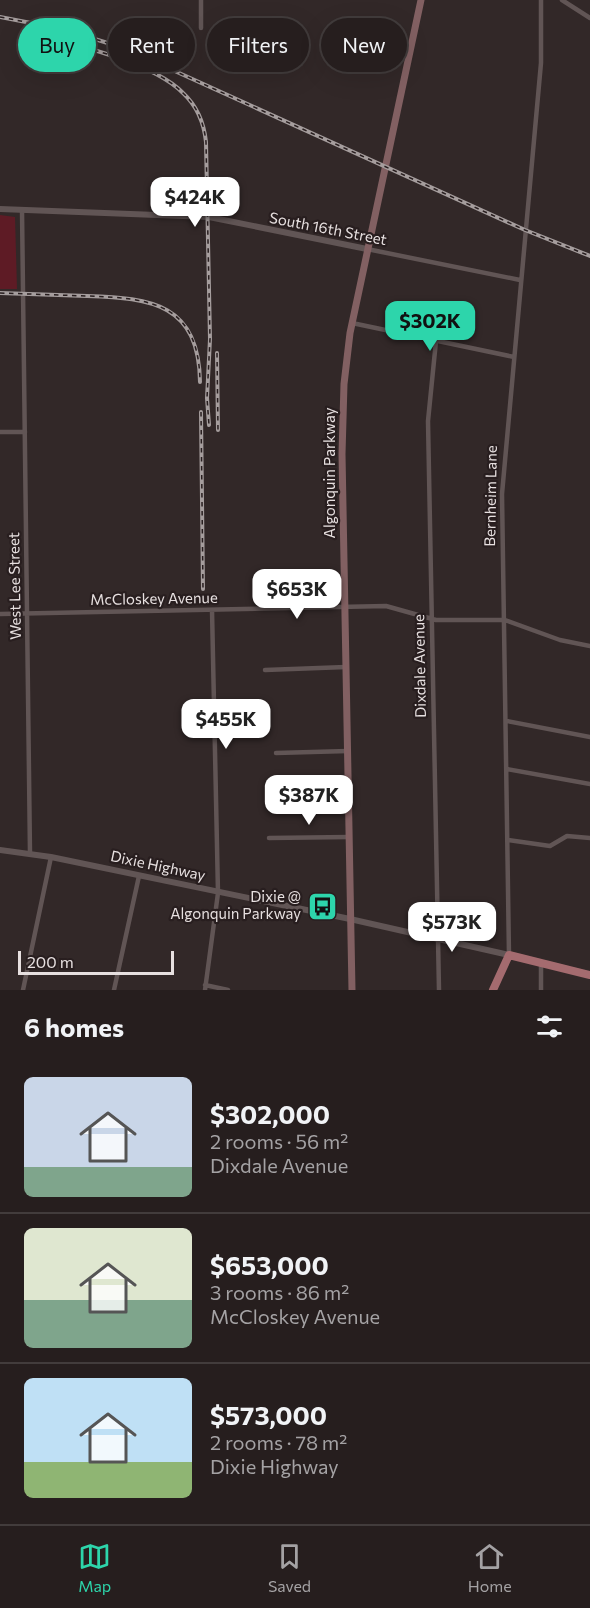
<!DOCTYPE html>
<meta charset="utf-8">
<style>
:root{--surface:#261e1e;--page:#2e2727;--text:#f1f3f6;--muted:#a4a2a4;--line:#423c3c;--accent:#2dd5ab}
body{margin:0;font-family:Commissioner,sans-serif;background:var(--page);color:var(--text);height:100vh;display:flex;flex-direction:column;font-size:22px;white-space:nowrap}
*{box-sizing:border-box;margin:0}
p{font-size:20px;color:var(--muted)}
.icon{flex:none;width:33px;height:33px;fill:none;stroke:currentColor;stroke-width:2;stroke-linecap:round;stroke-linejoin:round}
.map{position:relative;height:990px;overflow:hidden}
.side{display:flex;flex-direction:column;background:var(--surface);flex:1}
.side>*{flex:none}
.hud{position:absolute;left:18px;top:18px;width:555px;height:54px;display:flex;gap:12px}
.scale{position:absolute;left:18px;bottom:15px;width:156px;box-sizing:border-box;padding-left:6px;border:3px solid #e7e0e0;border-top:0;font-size:16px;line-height:21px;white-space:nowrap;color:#e7e0e0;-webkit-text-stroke:4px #281e1f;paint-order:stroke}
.price{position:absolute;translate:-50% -51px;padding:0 14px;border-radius:12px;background:#fff;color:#222;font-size:20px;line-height:39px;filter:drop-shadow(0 2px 3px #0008)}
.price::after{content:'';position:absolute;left:50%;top:36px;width:18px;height:14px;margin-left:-9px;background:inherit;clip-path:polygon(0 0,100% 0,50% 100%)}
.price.on{background:var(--accent);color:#111}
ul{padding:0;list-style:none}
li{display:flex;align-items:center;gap:18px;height:150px;padding:0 24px}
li+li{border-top:2px solid var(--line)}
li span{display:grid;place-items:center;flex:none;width:168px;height:120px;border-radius:9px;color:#555}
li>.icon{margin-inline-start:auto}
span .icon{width:72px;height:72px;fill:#fffc;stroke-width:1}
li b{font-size:26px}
h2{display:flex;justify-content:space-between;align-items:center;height:72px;padding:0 24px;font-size:26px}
.pill{padding:0 21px;border-radius:27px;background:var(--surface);box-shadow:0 6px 24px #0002,0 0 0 2px var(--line);font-size:21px;line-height:54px}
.pill.on{background:var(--accent);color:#111}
.tabs{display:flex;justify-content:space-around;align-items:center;height:84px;border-top:2px solid var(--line);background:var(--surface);font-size:16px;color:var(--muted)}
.tabs a{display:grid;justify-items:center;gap:3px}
.tabs .on{color:var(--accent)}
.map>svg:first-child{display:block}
</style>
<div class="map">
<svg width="590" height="990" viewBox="0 0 590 990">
<rect width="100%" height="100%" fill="#322828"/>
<path fill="#5e1b25" d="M 0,215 L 15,217 L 17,289 L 0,289 Z"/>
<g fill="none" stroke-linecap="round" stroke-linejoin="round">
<path stroke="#615555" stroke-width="4.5" d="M 562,0 L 590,18
M 201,28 L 201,0
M 22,210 L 30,854
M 367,249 L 520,280
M 352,323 L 514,357
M 436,341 L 428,421 L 439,990
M 0,432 L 25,432
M 0,614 L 386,606 L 436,620 L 505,620 L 560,640 L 590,646
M 265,670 L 346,667
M 507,721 L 590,737
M 276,753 L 348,751
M 507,769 L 590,784
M 269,838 L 349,837
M 508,840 L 550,846 L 567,836 L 590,838
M 509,955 L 502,494 L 541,63 L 541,0
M 541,963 L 541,990
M 205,985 L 228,990
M 23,990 L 51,857
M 114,990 L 139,876
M 205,990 L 218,893 L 212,610"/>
<path stroke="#615555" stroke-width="6" d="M 0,209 L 209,217 L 367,249
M 0,850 L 51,857 L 350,919 L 509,955"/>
<path stroke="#826062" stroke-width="7" d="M 352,990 L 342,454 L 344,384 L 350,333 L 421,0"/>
<path stroke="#a46b6f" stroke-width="8" d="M 493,990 L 509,955 L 590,975"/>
<defs>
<path id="rail" d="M 0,17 L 62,29 L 124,48 L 525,230 L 590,256
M 33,35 C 73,43 154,63 183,93 C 197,106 204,123 206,142 L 210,339 L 207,398 L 209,425
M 0,293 C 29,294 58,295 87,296 C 152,298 199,304 200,382
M 217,353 L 218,430
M 201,412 L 203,589"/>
</defs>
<use href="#rail" stroke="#a59d9d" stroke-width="4"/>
<use href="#rail" stroke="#281e1f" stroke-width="1.5" stroke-dasharray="4.5" stroke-linecap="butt"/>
</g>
<defs>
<symbol id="bus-square" viewBox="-11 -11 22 22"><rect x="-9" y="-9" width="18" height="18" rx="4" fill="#2dd5ab" stroke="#281e1f"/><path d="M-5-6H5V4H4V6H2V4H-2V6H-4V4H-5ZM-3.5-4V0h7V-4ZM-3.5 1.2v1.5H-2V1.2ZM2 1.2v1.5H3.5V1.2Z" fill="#111"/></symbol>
</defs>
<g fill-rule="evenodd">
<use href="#bus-square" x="306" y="890" width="33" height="33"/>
</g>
<g text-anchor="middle" stroke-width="4.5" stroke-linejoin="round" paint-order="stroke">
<g font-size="15" fill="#e7e0e0" stroke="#281e1f">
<text transform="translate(328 229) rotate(11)" y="5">South 16th Street</text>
<text transform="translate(330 473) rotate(-90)" y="5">Algonquin Parkway</text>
<text transform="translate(491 496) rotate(-89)" y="5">Bernheim Lane</text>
<text transform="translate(15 586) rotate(-91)" y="5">West Lee Street</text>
<text transform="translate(154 599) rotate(-1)" y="5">McCloskey Avenue</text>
<text transform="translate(420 666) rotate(-91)" y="5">Dixdale Avenue</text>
<text transform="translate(158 866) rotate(12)" y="5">Dixie Highway</text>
</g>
<g font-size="15" fill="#e7e0e0" stroke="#281e1f" text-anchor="end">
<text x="301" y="902">Dixie @<tspan x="301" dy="17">Algonquin Parkway</tspan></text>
</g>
</g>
</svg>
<div class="scale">200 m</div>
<b class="price" style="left:195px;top:228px">$424K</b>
<b class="price on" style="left:430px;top:352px">$302K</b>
<b class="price" style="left:297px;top:620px">$653K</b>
<b class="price" style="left:226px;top:750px">$455K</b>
<b class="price" style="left:309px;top:826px">$387K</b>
<b class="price" style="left:452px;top:953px">$573K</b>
<div class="hud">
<a class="pill on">Buy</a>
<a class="pill">Rent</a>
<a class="pill">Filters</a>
<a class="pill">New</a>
</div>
</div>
<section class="side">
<h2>6 homes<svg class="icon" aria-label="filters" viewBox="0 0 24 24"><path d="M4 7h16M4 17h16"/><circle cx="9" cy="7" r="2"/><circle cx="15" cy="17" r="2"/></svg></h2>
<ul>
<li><span style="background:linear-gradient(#c9d6e8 75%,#7fa58c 0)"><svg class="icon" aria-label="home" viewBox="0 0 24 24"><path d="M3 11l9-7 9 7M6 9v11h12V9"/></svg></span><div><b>$302,000</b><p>2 rooms · 56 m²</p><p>Dixdale Avenue</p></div></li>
<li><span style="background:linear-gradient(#dfe7d0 60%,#7fa58c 0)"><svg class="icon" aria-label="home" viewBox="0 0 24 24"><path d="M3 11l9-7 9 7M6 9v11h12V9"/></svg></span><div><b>$653,000</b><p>3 rooms · 86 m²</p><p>McCloskey Avenue</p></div></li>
<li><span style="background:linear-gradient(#bfe0f5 70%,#8fb573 0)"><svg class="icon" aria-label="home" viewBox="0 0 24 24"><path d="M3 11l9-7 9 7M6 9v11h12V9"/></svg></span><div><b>$573,000</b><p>2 rooms · 78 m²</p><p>Dixie Highway</p></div></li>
</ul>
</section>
<nav class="tabs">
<a class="on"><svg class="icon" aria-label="map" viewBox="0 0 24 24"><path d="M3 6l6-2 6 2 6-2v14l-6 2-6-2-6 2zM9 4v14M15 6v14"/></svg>Map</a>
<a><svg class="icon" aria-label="saved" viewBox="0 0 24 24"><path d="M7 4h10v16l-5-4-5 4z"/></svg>Saved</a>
<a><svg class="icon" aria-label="home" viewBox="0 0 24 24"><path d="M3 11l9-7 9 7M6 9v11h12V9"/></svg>Home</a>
</nav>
